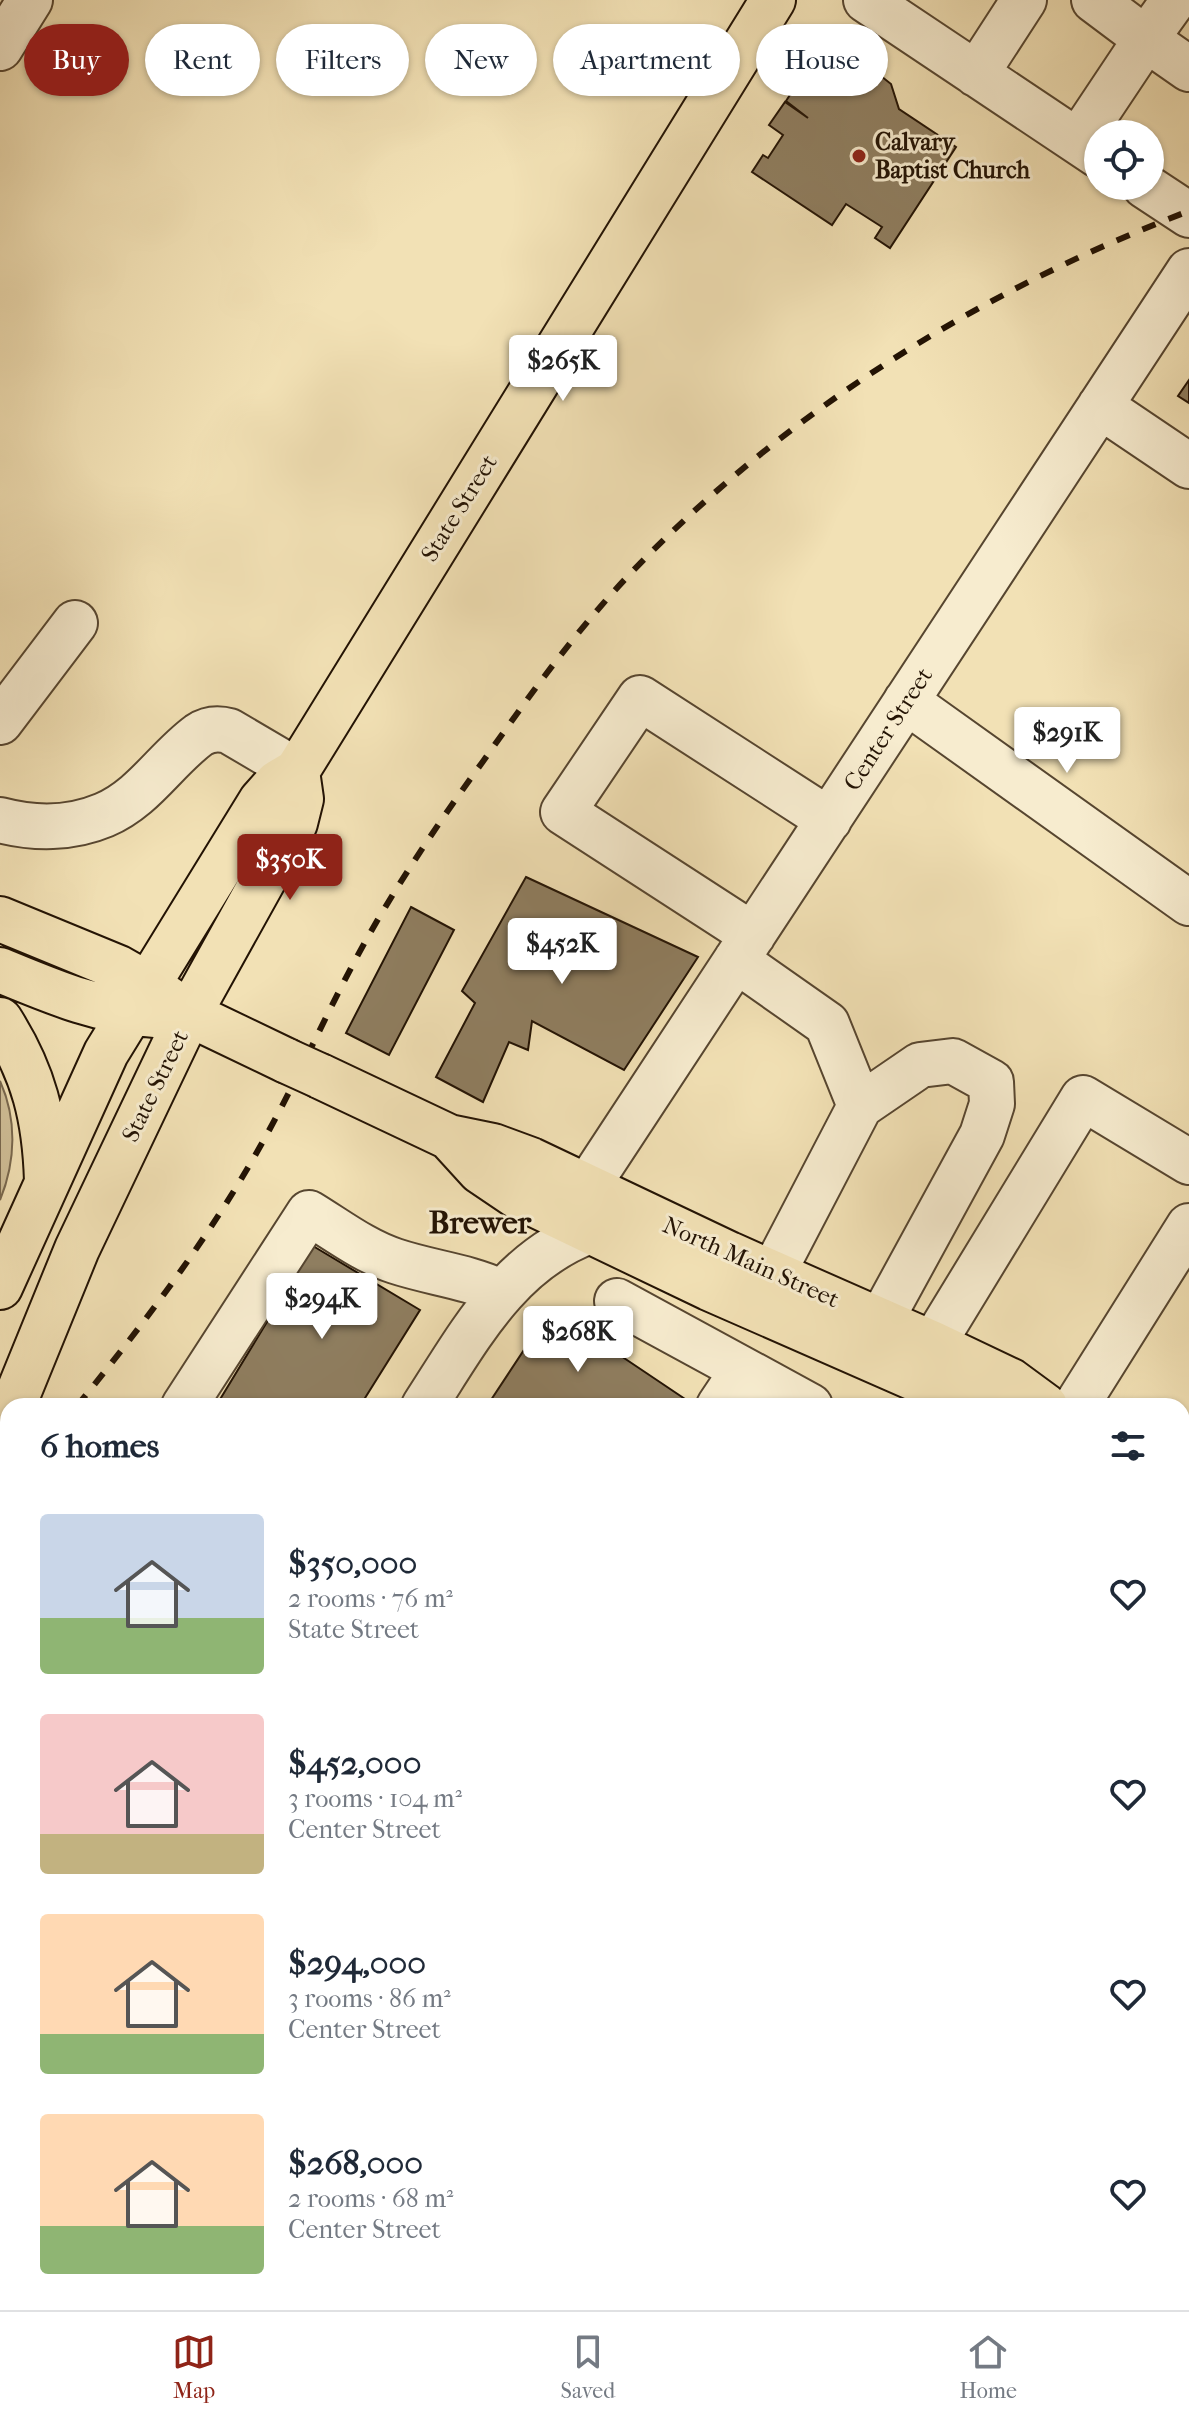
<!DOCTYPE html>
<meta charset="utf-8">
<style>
:root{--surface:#fff;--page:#f6f6f7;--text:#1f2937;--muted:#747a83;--line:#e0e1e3;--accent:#8f2418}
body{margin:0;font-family:"IM FELL French Canon",serif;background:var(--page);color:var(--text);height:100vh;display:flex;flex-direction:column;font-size:30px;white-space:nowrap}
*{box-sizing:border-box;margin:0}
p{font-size:26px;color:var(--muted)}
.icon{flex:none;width:44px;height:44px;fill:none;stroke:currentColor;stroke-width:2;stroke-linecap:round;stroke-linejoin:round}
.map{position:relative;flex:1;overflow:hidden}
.panel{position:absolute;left:0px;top:1398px;width:1190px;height:912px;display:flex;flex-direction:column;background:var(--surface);border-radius:24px 24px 0 0;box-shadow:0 2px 6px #0004}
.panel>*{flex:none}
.banner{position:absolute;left:24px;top:24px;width:1142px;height:72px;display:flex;gap:16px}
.controls{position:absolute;left:1084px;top:120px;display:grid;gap:16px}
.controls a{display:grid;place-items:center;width:80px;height:80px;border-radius:50%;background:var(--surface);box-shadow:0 2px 6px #0004;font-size:40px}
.price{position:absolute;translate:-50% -68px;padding:0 18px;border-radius:8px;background:#fff;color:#222;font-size:26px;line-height:52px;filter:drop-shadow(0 2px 4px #0008)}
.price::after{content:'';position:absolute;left:50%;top:48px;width:24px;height:18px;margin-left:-12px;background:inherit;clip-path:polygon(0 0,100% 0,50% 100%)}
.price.selected{background:var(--accent);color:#fff}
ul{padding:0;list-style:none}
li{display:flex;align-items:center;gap:24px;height:200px;padding:0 40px}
li span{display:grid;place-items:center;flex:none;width:224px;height:160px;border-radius:8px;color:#555}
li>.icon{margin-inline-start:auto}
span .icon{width:96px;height:96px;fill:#fffc;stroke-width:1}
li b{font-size:34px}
h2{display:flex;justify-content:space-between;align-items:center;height:96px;padding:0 40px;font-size:34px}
.chip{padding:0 28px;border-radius:36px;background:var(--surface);box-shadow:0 2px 6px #0004;font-size:28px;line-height:72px}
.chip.selected{background:var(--accent);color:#fff}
.tab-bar{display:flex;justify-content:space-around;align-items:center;height:112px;border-top:2px solid var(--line);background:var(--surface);font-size:22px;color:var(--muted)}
.tab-bar a{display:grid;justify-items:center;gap:4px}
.tab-bar .selected{color:var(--accent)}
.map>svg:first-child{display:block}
</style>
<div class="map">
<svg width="1189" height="2310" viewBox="0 0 1189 2310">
<rect width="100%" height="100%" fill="#f2e1b5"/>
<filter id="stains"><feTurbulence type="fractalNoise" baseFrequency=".0025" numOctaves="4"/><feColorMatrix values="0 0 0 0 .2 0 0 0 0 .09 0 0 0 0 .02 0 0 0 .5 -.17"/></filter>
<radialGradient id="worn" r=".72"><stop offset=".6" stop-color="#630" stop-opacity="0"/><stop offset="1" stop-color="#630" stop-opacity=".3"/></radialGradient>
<path fill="#cfbe97" stroke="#79684e" stroke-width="2" d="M 0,1081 C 17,1119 16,1161 0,1200 Z
M 8,1796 L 8,1980 L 0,1978 L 0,1800 Z
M 572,2302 L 1141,2302 L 1140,2310 L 568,2310 Z"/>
<path fill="#ac9b79" stroke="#75654a" stroke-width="2" d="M 8,2044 L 8,2302 L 294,2302 L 302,2310 L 0,2310 L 0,2046 Z"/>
<path fill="#8f7e60" stroke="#231304" stroke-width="2" d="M 866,64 L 891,84 L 899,109 L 956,147 L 890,248 L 875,238 L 882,227 L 846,204 L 832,225 L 752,172 L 763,155 L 768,158 L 783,135 L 769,125 L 785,102 L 808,118 L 786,101 L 801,78 L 823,92 L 838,70 Z
M 1189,380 L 1189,403 L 1178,396 Z
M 526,877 L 698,957 L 624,1070 L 532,1021 L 528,1050 L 509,1042 L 483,1102 L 436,1077 L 475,1003 L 462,991 Z
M 411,907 L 454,930 L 389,1055 L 346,1033 Z
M 313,1246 L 420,1310 L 360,1406 L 216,1406 Z
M 551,1309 L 688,1401 L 685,1406 L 487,1406 Z"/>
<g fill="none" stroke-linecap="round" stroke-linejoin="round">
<defs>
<path id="minor" d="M 866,0 L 1098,155
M 1174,0 L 1146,39 L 1189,69
M 0,48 L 30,0
M 976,74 L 1024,0
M 1078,141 L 1146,39 L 1094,0
M 1145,186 L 1189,215
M 1100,406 L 1189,466
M 906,701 L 1189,903
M 0,722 L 75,623
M 0,820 C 34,829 71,829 104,815 C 144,798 165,760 199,735 C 208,729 218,728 229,731 L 297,771
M 753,935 L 563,812 L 640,698 L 829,820
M 736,960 L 827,1024 L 860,1106 L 773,1273
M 860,1106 L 920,1065 L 953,1061 L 991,1082 L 992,1104 L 982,1135 L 881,1320
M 587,1187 L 1189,271
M 617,1301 L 810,1406
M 933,1344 L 1083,1098 L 1189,1162
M 184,1406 L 309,1213 C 337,1230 364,1251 395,1261 C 431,1273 467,1276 501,1292
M 424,1406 C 469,1337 508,1261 590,1231
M 719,1406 L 743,1370
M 1076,1406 L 1189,1226
M 0,1642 L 8,1647
M 0,1731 L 8,1735
M 1182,2079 L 1189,2067
M 1182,2227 L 1189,2229
M 438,2302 L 449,2310
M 493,2310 L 501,2302"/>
<path id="major" d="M 0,919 L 119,968 L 147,984 L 189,1014 L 287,1061
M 0,970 C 51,991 99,1012 155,1015
M 0,1020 C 34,1073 45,1118 47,1181
M 320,1076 L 449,1137 L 493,1146 L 531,1160 L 729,1254 L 933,1344 L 1011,1381 L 1045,1406
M 449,1137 L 480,1171 L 517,1196 L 709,1288 L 978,1406
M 0,1287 L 106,1053 L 261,801 L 277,783 L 297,771 L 773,0
M 13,1406 L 77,1249 L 189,1014 L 295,823 L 301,799 L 297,771
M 1182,1476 L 1189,1479"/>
</defs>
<use href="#minor" stroke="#574630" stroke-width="48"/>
<use href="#major" stroke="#231304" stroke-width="48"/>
<path stroke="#231304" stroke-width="5" stroke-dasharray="6 4" stroke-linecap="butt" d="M 0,1790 L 8,1787
M 616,2310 L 620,2302"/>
<use href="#minor" stroke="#f7eccf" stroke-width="44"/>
<use href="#major" stroke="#f2e1b5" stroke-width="44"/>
<path stroke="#231304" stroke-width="6" stroke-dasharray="14 14" stroke-linecap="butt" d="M 77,1406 C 142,1326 206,1242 257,1152 C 300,1077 333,996 377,921 C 410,865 446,812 484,760 C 529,696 575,632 629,575 C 783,413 981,290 1189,211
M 0,1499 L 8,1489"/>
<defs>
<path id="major-bridge" d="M 287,1061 L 320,1076"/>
</defs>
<use href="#major-bridge" stroke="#231304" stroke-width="48" stroke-linecap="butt"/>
<use href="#major-bridge" stroke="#f2e1b5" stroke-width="44"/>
</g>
<circle fill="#8f2418" stroke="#f7eccf" stroke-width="3" cx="859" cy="156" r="8"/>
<g text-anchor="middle" stroke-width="6" stroke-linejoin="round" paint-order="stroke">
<g font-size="24" font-weight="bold" fill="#231304" stroke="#f7eccf" text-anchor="start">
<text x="875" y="150">Calvary<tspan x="875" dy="28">Baptist Church</tspan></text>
</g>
<g font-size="24" fill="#231304" stroke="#f7eccf">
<text transform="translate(459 508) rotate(-58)" y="8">State Street</text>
<text transform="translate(888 729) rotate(-57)" y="8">Center Street</text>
<text transform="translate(155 1086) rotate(-64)" y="8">State Street</text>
<text transform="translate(751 1262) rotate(24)" y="8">North Main Street</text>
</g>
<g font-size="32" font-weight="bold" fill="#231304" stroke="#f7eccf">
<text x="480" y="1233">Brewer</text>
</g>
</g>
<rect width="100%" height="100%" filter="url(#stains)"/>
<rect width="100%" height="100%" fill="url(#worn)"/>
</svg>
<div class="controls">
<a><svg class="icon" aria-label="locate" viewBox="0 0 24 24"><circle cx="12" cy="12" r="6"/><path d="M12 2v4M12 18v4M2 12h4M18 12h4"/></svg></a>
</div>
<b class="price" style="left:563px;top:403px">$265K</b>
<b class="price" style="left:1067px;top:775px">$291K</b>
<b class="price selected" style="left:290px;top:902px">$350K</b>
<b class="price" style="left:562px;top:986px">$452K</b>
<b class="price" style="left:322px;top:1341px">$294K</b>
<b class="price" style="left:578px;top:1374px">$268K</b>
<div class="banner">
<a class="chip selected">Buy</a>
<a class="chip">Rent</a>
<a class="chip">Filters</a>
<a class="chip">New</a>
<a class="chip">Apartment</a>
<a class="chip">House</a>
</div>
<section class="panel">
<h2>6 homes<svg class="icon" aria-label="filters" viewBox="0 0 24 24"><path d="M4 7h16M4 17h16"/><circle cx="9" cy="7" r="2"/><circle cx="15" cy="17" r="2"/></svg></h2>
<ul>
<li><span style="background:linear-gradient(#c9d6e8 65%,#8fb573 0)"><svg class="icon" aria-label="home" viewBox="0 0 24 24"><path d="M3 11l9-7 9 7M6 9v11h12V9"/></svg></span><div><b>$350,000</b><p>2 rooms · 76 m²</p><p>State Street</p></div><svg class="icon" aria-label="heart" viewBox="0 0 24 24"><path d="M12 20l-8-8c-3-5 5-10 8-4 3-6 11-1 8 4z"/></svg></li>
<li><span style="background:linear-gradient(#f6c9c9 75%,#c2b280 0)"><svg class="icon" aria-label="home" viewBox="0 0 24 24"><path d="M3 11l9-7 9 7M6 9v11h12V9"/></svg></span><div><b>$452,000</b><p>3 rooms · 104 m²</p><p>Center Street</p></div><svg class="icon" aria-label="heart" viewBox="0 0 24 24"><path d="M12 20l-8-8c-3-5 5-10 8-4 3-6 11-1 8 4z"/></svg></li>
<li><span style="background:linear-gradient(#ffd9b3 75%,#8fb573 0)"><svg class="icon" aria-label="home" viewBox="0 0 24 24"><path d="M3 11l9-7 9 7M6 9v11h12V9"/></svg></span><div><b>$294,000</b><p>3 rooms · 86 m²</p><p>Center Street</p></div><svg class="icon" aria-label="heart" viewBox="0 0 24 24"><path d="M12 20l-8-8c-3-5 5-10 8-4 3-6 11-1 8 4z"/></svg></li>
<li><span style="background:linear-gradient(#ffd9b3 70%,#8fb573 0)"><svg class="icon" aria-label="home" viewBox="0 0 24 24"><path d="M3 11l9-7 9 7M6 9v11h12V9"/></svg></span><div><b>$268,000</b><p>2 rooms · 68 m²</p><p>Center Street</p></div><svg class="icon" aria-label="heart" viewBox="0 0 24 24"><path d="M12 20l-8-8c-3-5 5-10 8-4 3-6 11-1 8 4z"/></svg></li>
</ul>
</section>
</div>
<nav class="tab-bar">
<a class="selected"><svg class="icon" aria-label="map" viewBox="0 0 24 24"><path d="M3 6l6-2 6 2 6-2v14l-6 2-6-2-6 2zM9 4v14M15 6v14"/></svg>Map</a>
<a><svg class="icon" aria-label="saved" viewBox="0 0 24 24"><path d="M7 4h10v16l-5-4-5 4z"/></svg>Saved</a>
<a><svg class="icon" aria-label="home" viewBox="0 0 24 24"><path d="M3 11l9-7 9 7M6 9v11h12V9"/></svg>Home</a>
</nav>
